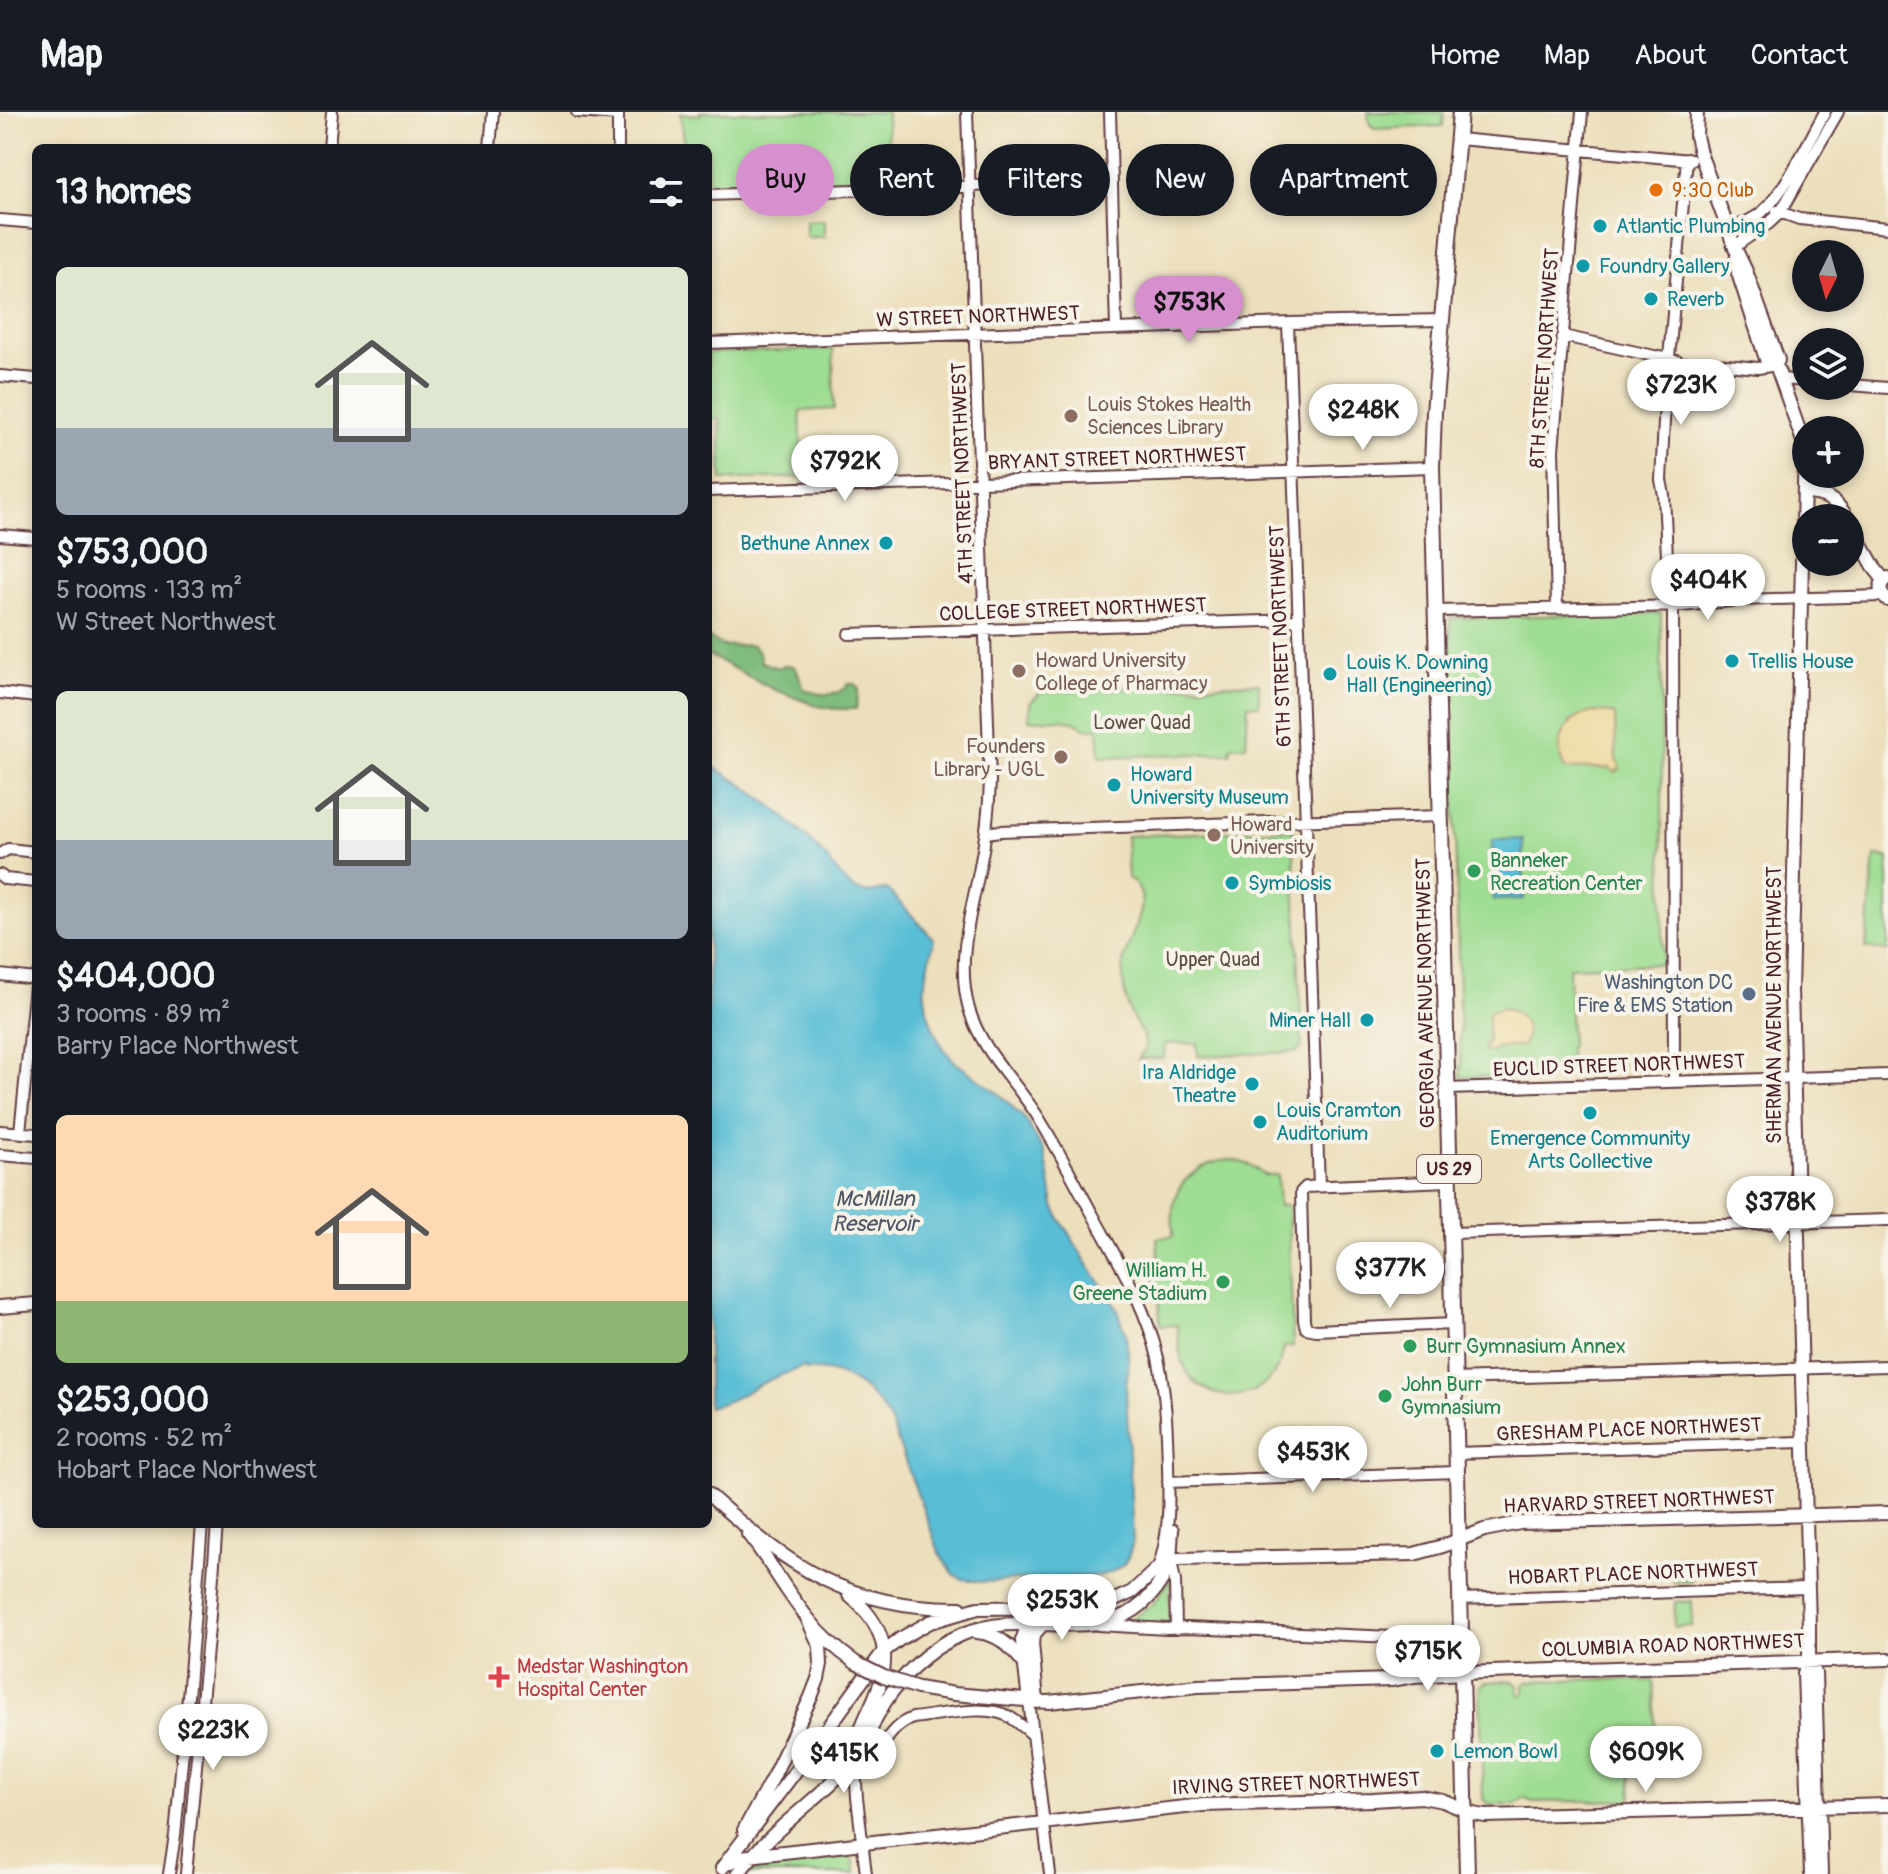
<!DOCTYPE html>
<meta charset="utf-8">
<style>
:root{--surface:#171b24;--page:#20242c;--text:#f1f3f6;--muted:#9ea1a6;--line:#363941;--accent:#d690ce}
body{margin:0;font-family:Pangolin,sans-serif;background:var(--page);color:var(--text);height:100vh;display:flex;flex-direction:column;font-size:30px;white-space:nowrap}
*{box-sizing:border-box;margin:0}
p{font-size:26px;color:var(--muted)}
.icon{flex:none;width:44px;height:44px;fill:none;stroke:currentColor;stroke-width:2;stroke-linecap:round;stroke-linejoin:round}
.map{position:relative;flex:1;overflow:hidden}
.drawer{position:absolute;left:32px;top:32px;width:680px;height:1384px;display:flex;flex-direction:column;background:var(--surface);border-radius:12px;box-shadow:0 4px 12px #0003}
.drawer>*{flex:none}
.guide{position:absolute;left:736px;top:32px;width:760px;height:72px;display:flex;gap:16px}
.needle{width:52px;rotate:185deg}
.fabs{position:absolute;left:1792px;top:128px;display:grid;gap:16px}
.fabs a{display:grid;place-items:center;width:72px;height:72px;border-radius:50%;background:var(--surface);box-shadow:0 4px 12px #0003;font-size:40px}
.price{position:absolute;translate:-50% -68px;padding:0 18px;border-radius:28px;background:#fff;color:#222;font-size:26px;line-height:52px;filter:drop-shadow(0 2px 4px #0008)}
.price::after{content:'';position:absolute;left:50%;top:48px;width:24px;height:18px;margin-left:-12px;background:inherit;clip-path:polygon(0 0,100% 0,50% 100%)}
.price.selected{background:var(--accent);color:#111}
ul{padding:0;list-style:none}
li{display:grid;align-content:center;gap:16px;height:424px;padding:0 24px}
li span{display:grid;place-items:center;height:248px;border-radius:12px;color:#555}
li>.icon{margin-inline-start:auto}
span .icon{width:144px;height:144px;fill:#fffc;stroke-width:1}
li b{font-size:34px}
h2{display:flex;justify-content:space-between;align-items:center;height:96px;padding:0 24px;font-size:34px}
.pill{padding:0 28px;border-radius:36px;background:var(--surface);box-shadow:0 4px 12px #0003;font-size:28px;line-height:72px}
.pill.selected{background:var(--accent);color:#111}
header{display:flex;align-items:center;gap:48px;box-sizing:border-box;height:112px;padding:0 40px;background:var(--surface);border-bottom:2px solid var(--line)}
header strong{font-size:38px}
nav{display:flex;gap:44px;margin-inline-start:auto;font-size:28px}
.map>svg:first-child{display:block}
</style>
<header>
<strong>Map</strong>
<nav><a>Home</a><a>Map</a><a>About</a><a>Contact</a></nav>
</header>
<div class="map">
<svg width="1888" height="1762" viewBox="0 0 1888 1762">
<rect width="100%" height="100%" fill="#f7f3e8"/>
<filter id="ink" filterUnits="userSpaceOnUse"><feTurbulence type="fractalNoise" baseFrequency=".0125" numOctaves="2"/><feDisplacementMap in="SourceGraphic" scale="16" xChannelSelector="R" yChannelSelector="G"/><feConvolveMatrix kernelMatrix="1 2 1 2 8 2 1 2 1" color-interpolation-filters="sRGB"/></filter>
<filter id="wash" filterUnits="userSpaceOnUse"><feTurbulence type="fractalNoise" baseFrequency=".006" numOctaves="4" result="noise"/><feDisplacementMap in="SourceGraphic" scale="32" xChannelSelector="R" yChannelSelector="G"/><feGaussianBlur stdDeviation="1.8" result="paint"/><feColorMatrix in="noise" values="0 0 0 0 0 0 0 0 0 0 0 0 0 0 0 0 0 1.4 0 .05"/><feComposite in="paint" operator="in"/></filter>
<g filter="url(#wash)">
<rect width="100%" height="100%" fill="#ecdfbc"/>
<path fill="#9fdd93" stroke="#747e5f" stroke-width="2" d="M 700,0 L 887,0 L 888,67 L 708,74 L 708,36 L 684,36 L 680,2 L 700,3 Z
M 1368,0 L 1444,0 L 1443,14 L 1375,17 L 1369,11 Z
M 824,108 L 824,125 L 806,125 L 806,109 Z
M 833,237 L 834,297 L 800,299 L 802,365 L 722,368 L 720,307 L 708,307 L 708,241 Z
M 1661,501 L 1663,852 L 1569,855 L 1571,934 L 1569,935 L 1570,963 L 1461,965 L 1450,506 Z
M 1259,571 L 1259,593 L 1248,593 L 1246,634 L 1231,634 L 1230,641 L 1100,645 L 1098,616 L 1085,616 C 1069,603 1048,608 1029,608 L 1030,591 L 1041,580 Z
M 1293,717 L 1302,935 L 1297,940 L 1198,944 L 1197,931 L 1165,932 L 1164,946 L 1138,947 C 1142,942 1146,938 1145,930 C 1143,920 1135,912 1131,902 C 1125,889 1122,868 1123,853 C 1125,826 1161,787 1128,766 L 1126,724 Z
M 1875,744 L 1888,745 L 1888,839 L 1866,836 Z
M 1233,1048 L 1250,1053 L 1264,1063 L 1277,1063 L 1279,1094 L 1288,1094 L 1293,1234 L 1284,1235 C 1280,1270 1246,1293 1212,1280 C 1202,1276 1193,1271 1188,1261 C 1178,1246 1179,1230 1177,1213 L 1160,1214 L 1159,1185 L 1155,1185 L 1154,1156 L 1159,1155 L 1157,1126 L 1173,1124 C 1173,1116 1172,1107 1173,1098 C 1175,1067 1204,1048 1233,1048 Z
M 1692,1445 L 1691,1470 L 1673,1470 L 1673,1446 Z
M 1170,1468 L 1172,1476 L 1170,1481 L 1170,1509 L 1166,1511 L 1131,1510 L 1130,1508 L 1154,1491 Z
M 1692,1489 L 1692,1514 L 1674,1515 L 1675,1490 Z
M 1605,1567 L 1654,1569 L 1656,1623 L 1629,1625 L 1632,1688 L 1532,1690 L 1524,1686 L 1516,1692 L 1488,1692 L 1483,1687 L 1480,1575 L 1485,1570 L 1513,1569 L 1518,1573 L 1519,1583 L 1524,1583 L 1524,1573 L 1528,1569 Z
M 848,1744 L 854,1750 L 855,1762 L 750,1762 L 753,1758 Z"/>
<path fill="#7fbc7d" stroke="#646e54" stroke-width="2" d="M 708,525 L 723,534 L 753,533 L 759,541 L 761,550 L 778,556 C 785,552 789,552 796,556 L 804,577 C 821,584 831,585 846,576 L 848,572 L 856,572 L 859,577 L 856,597 L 837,597 L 817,594 L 773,577 L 708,543 Z"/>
<path fill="#eeda9e" stroke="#9c7c64" stroke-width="2" d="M 1594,600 L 1610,601 L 1615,603 L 1616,648 L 1620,653 L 1619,658 L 1615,660 L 1609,656 L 1565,657 C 1552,632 1565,604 1594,600 Z
M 1501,896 C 1521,899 1533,915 1522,934 L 1496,936 L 1492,940 L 1487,940 L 1484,935 L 1488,929 L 1488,901 Z"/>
<path fill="#58bed5" stroke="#516e80" stroke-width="2" d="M 708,652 C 754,677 788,705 824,743 C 834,753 840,768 852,775 C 865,783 874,781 887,777 L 934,827 L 924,875 L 927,898 L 933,916 L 943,936 L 955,950 L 999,982 L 1025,1007 L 1045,1041 L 1054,1094 L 1060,1107 L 1090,1156 L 1111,1185 L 1119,1201 L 1126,1222 L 1129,1253 L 1126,1274 L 1133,1429 C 1128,1453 1121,1459 1097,1464 L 981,1470 L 962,1467 L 953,1462 L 940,1442 L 891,1311 C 874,1278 844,1256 806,1258 L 804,1255 C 792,1259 779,1263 767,1269 C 747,1278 731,1291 708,1295 Z
M 1523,727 L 1524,787 L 1494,788 L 1492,728 Z"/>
</g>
<g filter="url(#ink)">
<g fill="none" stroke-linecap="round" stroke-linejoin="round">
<path stroke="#ccb99f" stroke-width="10" stroke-dasharray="10 5" stroke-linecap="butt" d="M 1677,249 L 1706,251"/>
<defs>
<path id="minor" d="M 577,0 L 618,3
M 618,0 L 618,36
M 967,0 L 990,670 C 989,700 985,730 979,760 C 970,805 956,851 969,897 C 982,941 1017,970 1040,1008 C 1059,1039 1076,1072 1093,1103 C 1118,1149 1146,1194 1158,1246 C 1166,1282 1167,1318 1168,1354 C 1169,1390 1170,1422 1158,1456
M 1110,0 L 1116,217
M 1458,27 L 1691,48
M 329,36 L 332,0
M 490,36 L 493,0
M 708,83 L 1111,69
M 1777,99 L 1799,107 L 1888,116
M 0,108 L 36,111
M 1728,118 C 1740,113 1751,109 1761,101 C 1785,81 1809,28 1825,0
M 1735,136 L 1741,130 L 1768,112 L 1780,101 L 1838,0
M 1288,211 L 1319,1074
M 1563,224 L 1677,249
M 708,231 L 1288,211 L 1442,208
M 1706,251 L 1758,256 L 1776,253
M 0,264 L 36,267
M 1781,267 L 1806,269
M 1850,273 L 1888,276
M 708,379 L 1432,355
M 0,423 L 36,426
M 1669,485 L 1664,383 L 1661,368 L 1665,290 L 1687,47
M 1673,494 L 1674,969
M 1557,496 L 1553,338 L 1582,0
M 1435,499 L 1682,494 L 1740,488 L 1882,484
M 849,522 L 1298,508
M 0,581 L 36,585
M 986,721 L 1000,719 L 1440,704
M 0,742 L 8,737 L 36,740
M 0,763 L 5,767 L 36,770
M 0,863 L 36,867
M 1447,977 L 1888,963
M 0,1019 L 36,1022
M 20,1020 L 36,864
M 0,1043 L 36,1046
M 1449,1069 L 1306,1075 L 1301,1080 L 1304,1208 L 1306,1216 L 1316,1218 L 1453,1212
M 1451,1121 L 1888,1108
M 1454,1267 L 1888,1254
M 1456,1341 L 1802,1330
M 1168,1370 L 1457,1360
M 1173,1418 L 1171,1449 L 1175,1469 L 1176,1517
M 1460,1487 L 1807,1476
M 1099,1513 L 1167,1517 L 1187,1516 L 1461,1528
M 1029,1589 L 1050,1762
M 855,1656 L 857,1686 L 866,1762
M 855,1661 C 862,1655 869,1650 875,1643 C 887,1628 894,1612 913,1606 C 940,1603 984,1592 1008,1604 C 1017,1609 1025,1616 1033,1623
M 169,1762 L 175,1723 L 189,1574 L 202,1412
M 186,1762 L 209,1515 L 217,1412"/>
<path id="major" d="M 1697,0 L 1696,24 L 1700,41 L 1735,136 L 1746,159 L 1778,248 L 1776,253 L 1805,335 L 1791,878 L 1809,1513 L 1809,1549 L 1804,1561 L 1811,1762
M 1736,147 L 1738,161 L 1766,247 L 1776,253
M 1804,381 C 1824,381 1837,388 1847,406
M 1850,412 L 1876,458 L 1884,468
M 1888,466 C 1878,471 1878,482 1888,488
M 0,1195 L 36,1192
M 708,1382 C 788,1454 848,1497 960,1496
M 748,1422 C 771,1450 787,1482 810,1509 C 823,1526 839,1539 856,1551
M 849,1483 C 883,1511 894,1543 875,1585 C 868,1602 857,1620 856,1639
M 977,1520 C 999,1522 1010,1534 1023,1550
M 1809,1549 L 1815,1561 L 1821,1762
M 918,1576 L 954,1582 L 1049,1590 L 1198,1574 L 1391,1568 L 1414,1564 L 1462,1561 L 1888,1547
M 1029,1589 L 1022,1529 L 1026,1517 L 1035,1509
M 1037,1590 L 1032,1530 L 1035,1521 L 1043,1512
M 744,1718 L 773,1665 L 811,1585 L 818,1567 L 821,1552 L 820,1534 L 807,1506
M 727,1752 L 741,1745 L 766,1742 L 1203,1693 L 1373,1688 L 1422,1685 L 1443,1689 L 1474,1702 L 1485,1704 L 1888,1693
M 722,1756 L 826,1619 L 872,1555 L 884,1539 L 900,1527 L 930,1510 L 978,1496 L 1082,1495 L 1106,1492 L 1132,1480 L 1161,1453 L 1179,1447 L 1414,1442 L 1443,1434 L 1484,1418 L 1520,1411 L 1888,1401
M 738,1762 C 772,1715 823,1686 859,1642 C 868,1632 870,1616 877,1604 C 895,1569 926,1537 963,1522 C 1040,1490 1129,1553 1171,1449"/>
<path id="highway" d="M 1460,0 L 1434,300 L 1432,355 L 1467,1762"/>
</defs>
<use href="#minor" stroke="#623c41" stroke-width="14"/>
<use href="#major" stroke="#623c41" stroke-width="16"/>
<use href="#highway" stroke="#623c41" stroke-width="18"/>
<use href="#minor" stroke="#fff" stroke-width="10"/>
<use href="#major" stroke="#fff" stroke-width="12"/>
<use href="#highway" stroke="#fff" stroke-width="14"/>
<defs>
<path id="major-bridge" d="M 856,1551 L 884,1565 L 918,1576"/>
</defs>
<use href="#major-bridge" stroke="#623c41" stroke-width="16" stroke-linecap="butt"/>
<use href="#major-bridge" stroke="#fff" stroke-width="12"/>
</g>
</g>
<circle fill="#e8710a" stroke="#f7f3e8" stroke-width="3" cx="1656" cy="78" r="8"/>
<g fill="#0f9aa8" stroke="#f7f3e8" stroke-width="3">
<circle cx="1600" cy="114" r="8"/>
<circle cx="1583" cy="154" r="8"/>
<circle cx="1651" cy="187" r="8"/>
<circle cx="886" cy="431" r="8"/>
<circle cx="1732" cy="549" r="8"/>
<circle cx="1330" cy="562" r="8"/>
<circle cx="1114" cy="673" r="8"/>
<circle cx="1232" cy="771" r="8"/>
<circle cx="1367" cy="908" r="8"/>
<circle cx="1252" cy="972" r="8"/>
<circle cx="1590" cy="1001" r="8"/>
<circle cx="1260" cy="1010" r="8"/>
<circle cx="1437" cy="1639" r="8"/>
</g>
<g fill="#8d6e63" stroke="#f7f3e8" stroke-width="3">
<circle cx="1071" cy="304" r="8"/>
<circle cx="1019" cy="559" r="8"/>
<circle cx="1061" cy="645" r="8"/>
<circle cx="1214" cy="723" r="8"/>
</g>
<g fill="#2e9e5b" stroke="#f7f3e8" stroke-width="3">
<circle cx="1474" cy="759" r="8"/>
<circle cx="1223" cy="1170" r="8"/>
<circle cx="1410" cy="1234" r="8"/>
<circle cx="1385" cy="1284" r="8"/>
</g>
<circle fill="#5c6f8a" stroke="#f7f3e8" stroke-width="3" cx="1749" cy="882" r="8"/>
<path fill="#e0444e" stroke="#f7f3e8" stroke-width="3" d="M495 1553h8v8h8v8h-8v8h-8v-8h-8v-8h8z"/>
<g text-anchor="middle" stroke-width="8" stroke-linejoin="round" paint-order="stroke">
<rect fill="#f7f3e8" stroke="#7e5f64" stroke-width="2" x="1417" y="1043" width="64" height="28" rx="6"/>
<g font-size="18" font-weight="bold" fill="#4a1f2b">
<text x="1449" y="1063">US 29</text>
</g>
<g font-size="20" fill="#c56008" stroke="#f7f3e8" text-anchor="start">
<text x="1672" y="85">9:30 Club</text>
</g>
<g font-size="20" fill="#0d838f" stroke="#f7f3e8" text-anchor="start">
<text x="1616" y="121">Atlantic Plumbing</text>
<text x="1599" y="161">Foundry Gallery</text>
<text x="1667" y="194">Reverb</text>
<text x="870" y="438" text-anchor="end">Bethune Annex</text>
<text x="1748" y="556">Trellis House</text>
<text x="1346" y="557">Louis K. Downing<tspan x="1346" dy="23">Hall (Engineering)</tspan></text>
<text x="1130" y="669">Howard<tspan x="1130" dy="23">University Museum</tspan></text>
<text x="1248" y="778">Symbiosis</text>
<text x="1351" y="915" text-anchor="end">Miner Hall</text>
<text x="1236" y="967" text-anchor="end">Ira Aldridge<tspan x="1236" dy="23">Theatre</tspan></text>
<text x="1276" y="1005">Louis Cramton<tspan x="1276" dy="23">Auditorium</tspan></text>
<text x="1590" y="1033" text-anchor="middle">Emergence Community<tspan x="1590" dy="23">Arts Collective</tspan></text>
<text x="1453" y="1646">Lemon Bowl</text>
</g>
<g font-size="20" fill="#4a1f2b" stroke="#f7f3e8">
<text transform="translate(978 204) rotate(-2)" y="7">W STREET NORTHWEST</text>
<text transform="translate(1544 246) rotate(-86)" y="7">8TH STREET NORTHWEST</text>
<text transform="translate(1117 346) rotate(-2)" y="7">BRYANT STREET NORTHWEST</text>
<text transform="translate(962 361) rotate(-92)" y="7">4TH STREET NORTHWEST</text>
<text transform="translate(1073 497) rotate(-2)" y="7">COLLEGE STREET NORTHWEST</text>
<text transform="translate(1280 524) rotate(-92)" y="7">6TH STREET NORTHWEST</text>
<text transform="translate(1425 881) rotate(-91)" y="7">GEORGIA AVENUE NORTHWEST</text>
<text transform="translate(1774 893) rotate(-90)" y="7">SHERMAN AVENUE NORTHWEST</text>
<text transform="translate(1619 953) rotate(-2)" y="7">EUCLID STREET NORTHWEST</text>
<text transform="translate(1629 1317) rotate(-2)" y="7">GRESHAM PLACE NORTHWEST</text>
<text transform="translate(1639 1389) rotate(-2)" y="7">HARVARD STREET NORTHWEST</text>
<text transform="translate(1633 1461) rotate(-2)" y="7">HOBART PLACE NORTHWEST</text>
<text transform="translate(1673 1533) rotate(-2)" y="7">COLUMBIA ROAD NORTHWEST</text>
<text transform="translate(1296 1671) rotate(-2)" y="7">IRVING STREET NORTHWEST</text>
</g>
<g font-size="20" fill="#785e54" stroke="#f7f3e8" text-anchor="start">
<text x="1087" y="299">Louis Stokes Health<tspan x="1087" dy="23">Sciences Library</tspan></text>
<text x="1035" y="555">Howard University<tspan x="1035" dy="23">College of Pharmacy</tspan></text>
<text x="1045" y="641" text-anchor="end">Founders<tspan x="1045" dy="23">Library - UGL</tspan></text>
<text x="1230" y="719">Howard<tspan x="1230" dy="23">University</tspan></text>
</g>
<g font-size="20" fill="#5f4e45" stroke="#f7f3e8">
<text x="1142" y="617">Lower Quad</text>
<text x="1213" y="854">Upper Quad</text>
</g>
<g font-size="20" fill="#27864d" stroke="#f7f3e8" text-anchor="start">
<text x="1490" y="755">Banneker<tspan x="1490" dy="23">Recreation Center</tspan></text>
<text x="1207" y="1165" text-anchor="end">William H.<tspan x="1207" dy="23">Greene Stadium</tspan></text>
<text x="1426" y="1241">Burr Gymnasium Annex</text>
<text x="1401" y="1279">John Burr<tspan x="1401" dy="23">Gymnasium</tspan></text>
</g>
<g font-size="20" fill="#4e5e75" stroke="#f7f3e8" text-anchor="end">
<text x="1733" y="877">Washington DC<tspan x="1733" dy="23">Fire &amp; EMS Station</tspan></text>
</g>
<g font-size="20" fill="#be3a42" stroke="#f7f3e8" text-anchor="start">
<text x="517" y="1561">Medstar Washington<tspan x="517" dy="23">Hospital Center</tspan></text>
</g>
<g font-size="22" font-style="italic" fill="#4f5766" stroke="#f7f3e8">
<text x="875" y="1094">McMillan<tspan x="875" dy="25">Reservoir</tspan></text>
</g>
</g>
</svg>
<div class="fabs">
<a><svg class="needle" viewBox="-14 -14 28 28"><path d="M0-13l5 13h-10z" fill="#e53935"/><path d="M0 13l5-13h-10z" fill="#9ea1a6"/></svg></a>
<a><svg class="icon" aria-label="layers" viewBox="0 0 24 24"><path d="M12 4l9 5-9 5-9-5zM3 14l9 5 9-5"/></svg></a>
<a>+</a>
<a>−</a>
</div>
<b class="price selected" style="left:1189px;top:232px">$753K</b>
<b class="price" style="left:1681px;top:315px">$723K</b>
<b class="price" style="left:1363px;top:340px">$248K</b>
<b class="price" style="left:845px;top:391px">$792K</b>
<b class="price" style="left:1708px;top:510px">$404K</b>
<b class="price" style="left:1780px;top:1132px">$378K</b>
<b class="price" style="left:1390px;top:1198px">$377K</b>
<b class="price" style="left:1313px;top:1382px">$453K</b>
<b class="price" style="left:1062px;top:1530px">$253K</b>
<b class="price" style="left:1428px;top:1581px">$715K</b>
<b class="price" style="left:213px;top:1660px">$223K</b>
<b class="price" style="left:1646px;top:1682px">$609K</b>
<b class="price" style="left:844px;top:1683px">$415K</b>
<div class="guide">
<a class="pill selected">Buy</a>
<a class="pill">Rent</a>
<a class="pill">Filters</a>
<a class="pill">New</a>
<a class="pill">Apartment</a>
</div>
<section class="drawer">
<h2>13 homes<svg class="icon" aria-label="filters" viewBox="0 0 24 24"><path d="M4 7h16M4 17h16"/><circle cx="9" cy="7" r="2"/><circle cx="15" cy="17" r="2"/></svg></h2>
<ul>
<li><span style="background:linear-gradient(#dfe7d0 65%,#9aa5b1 0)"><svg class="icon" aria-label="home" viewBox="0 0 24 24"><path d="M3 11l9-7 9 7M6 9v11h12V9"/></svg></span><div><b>$753,000</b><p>5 rooms · 133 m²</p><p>W Street Northwest</p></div></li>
<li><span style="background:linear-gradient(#dfe7d0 60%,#9aa5b1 0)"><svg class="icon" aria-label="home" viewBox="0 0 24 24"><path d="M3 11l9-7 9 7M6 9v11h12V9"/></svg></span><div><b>$404,000</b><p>3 rooms · 89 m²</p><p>Barry Place Northwest</p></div></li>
<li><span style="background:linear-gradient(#ffd9b3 75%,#8fb573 0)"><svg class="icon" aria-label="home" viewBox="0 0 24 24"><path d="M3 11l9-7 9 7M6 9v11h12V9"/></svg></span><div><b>$253,000</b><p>2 rooms · 52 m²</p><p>Hobart Place Northwest</p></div></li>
</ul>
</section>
</div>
